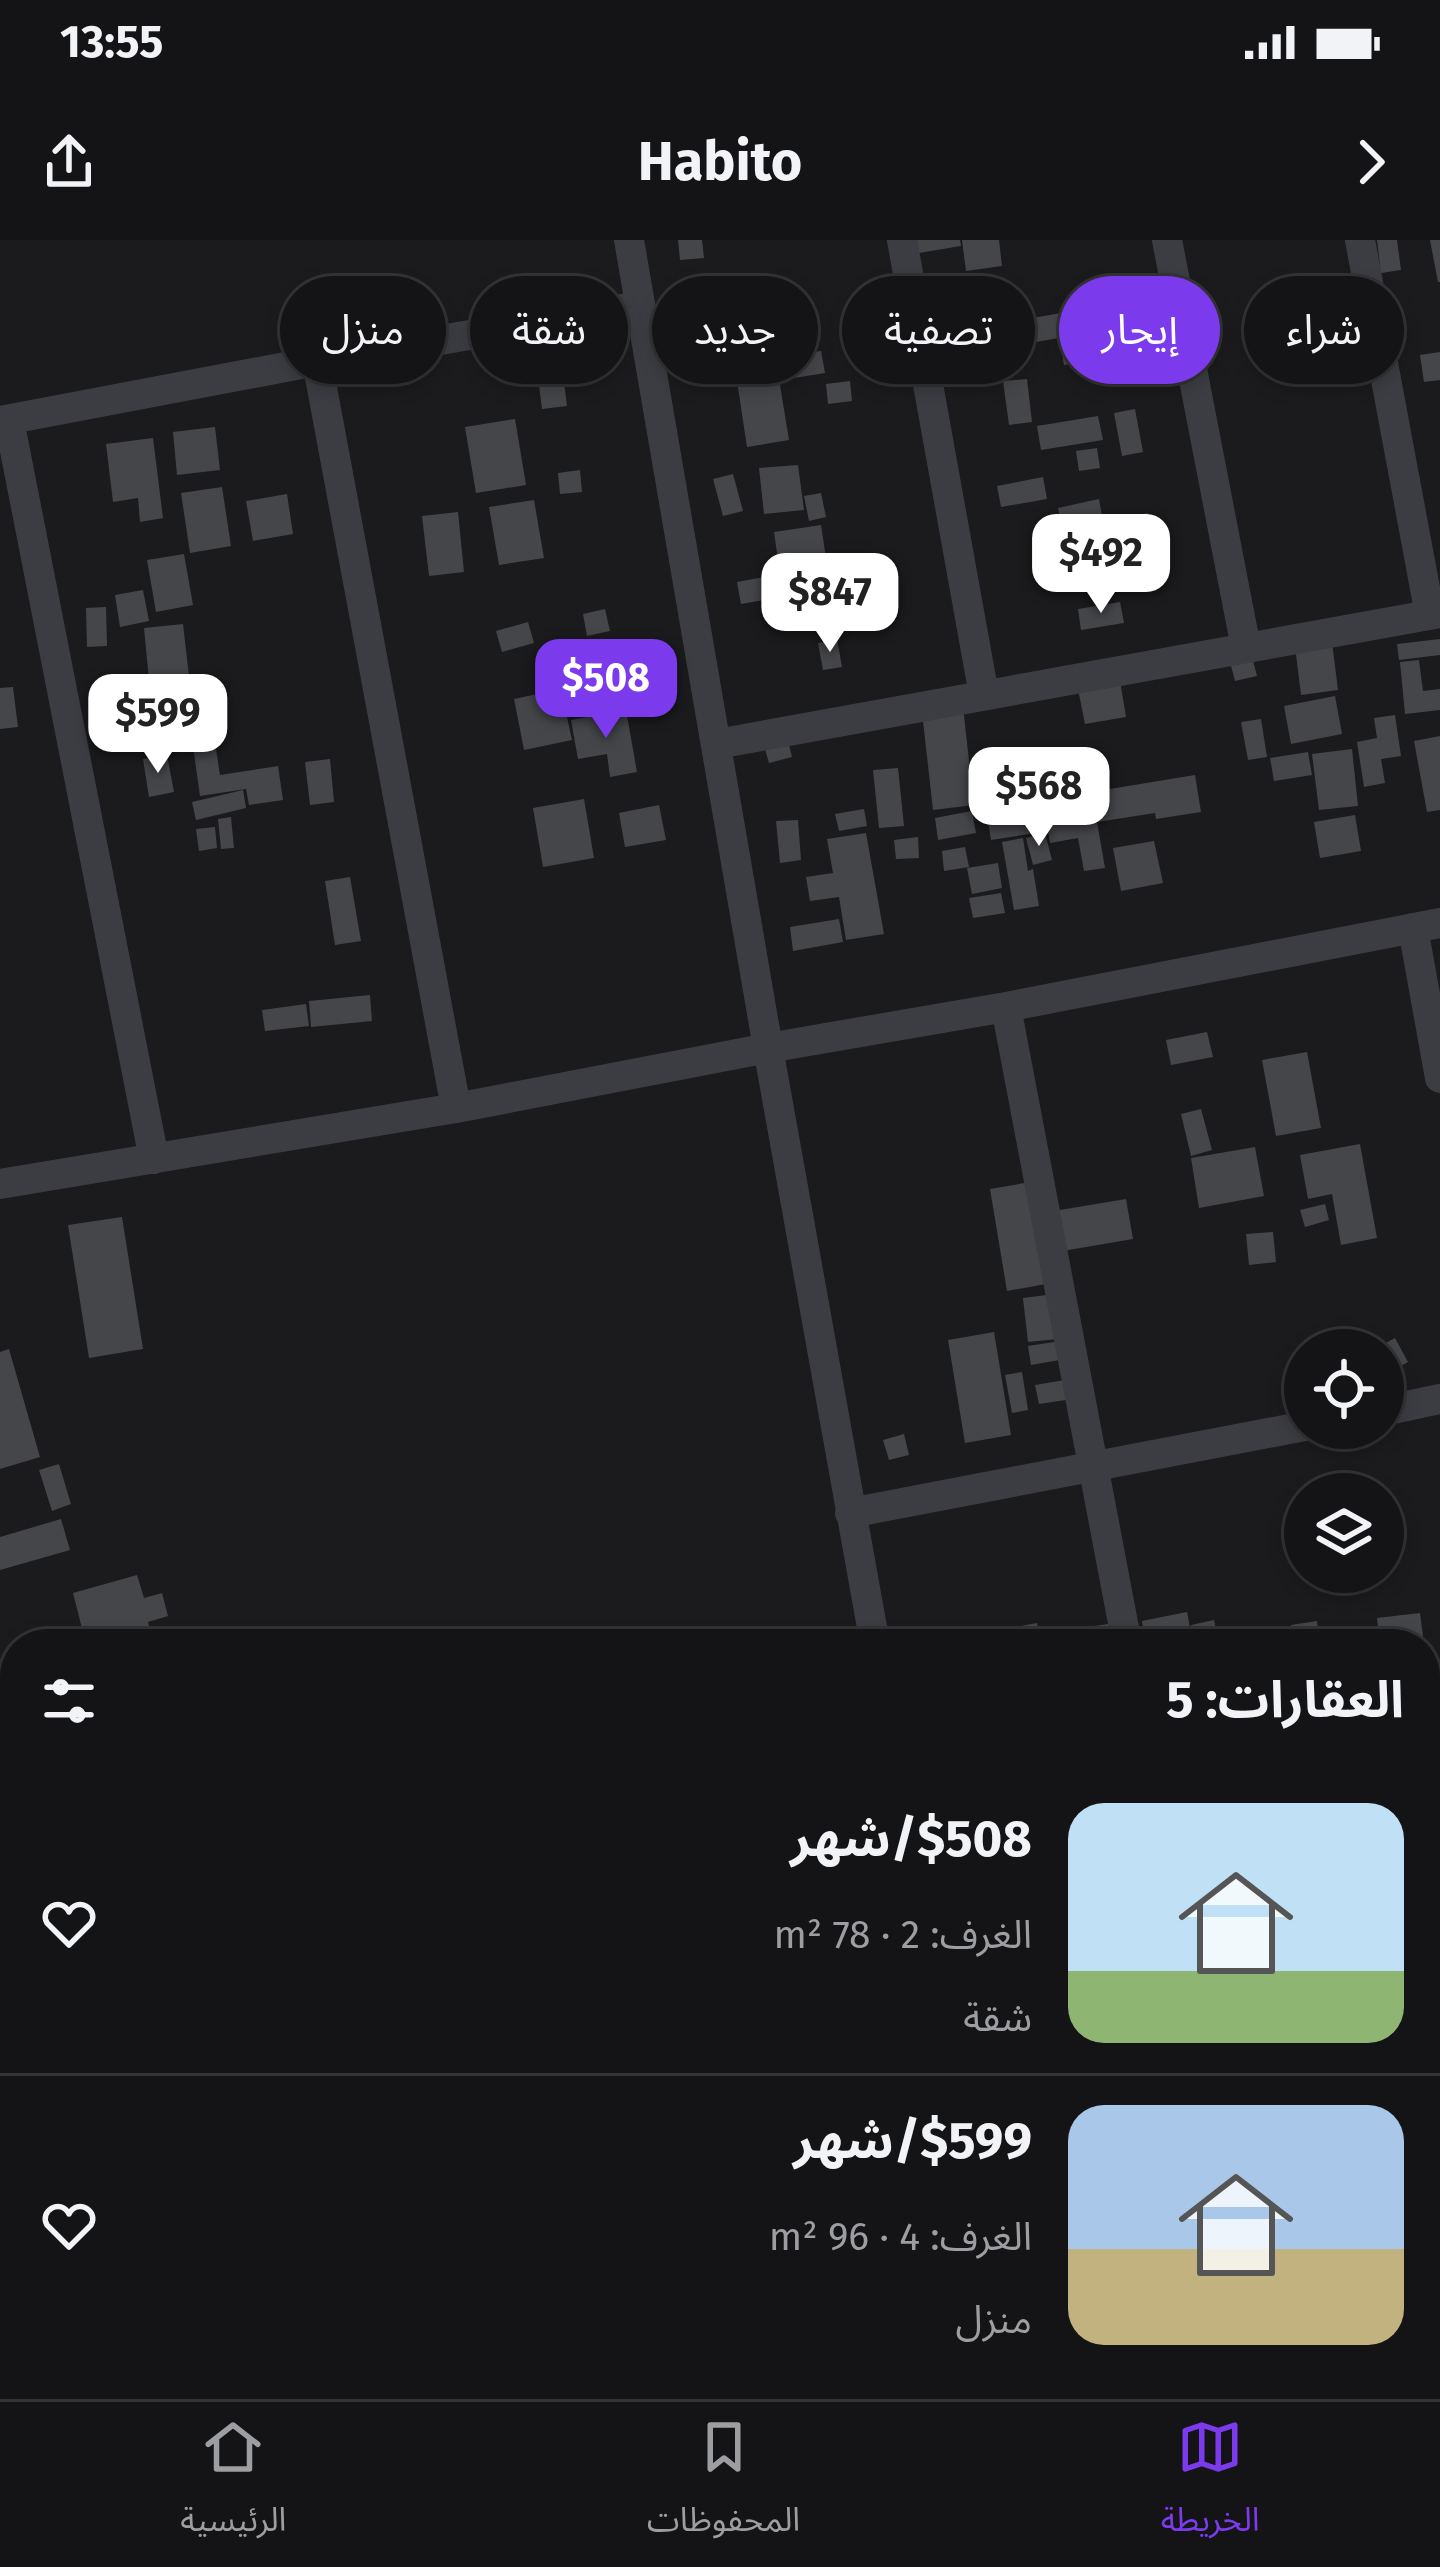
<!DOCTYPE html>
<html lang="ar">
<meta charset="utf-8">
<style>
:root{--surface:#141416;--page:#1d1d1f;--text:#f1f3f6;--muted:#9d9ea1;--line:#333335;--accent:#7c3aed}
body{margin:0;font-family:"Fira Sans","Noto Sans Arabic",sans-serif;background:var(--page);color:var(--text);direction:rtl;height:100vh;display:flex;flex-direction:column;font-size:45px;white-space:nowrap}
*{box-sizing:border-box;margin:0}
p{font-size:39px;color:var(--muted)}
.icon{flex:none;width:66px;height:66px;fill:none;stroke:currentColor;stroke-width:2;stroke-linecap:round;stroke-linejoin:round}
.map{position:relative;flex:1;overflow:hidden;direction:ltr}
.side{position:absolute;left:0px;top:1389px;width:1440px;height:771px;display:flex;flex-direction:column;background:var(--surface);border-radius:48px 48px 0 0;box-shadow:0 6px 18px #0003,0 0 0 3px var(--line);direction:rtl}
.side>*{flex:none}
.top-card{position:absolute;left:36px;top:36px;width:1368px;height:108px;direction:rtl;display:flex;gap:24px}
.tools{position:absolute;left:1284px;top:1089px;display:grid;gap:24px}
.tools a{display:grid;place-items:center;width:120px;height:120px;border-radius:50%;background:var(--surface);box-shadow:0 6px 18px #0003,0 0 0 3px var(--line);font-size:60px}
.price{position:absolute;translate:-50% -102px;padding:0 27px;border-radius:24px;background:#fff;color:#222;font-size:39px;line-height:78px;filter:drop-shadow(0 3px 6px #0008)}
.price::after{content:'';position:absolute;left:50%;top:72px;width:36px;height:27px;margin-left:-18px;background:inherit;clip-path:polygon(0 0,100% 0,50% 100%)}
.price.current{background:var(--accent);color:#fff}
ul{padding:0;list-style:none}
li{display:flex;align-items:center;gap:36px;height:300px;padding:0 36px}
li+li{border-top:3px solid var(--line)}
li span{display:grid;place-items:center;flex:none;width:336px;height:240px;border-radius:36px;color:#555}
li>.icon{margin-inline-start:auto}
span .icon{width:144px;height:144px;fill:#fffc;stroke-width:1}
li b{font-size:51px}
h2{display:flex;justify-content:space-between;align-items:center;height:144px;padding:0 36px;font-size:51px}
.pill{padding:0 42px;border-radius:54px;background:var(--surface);box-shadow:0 6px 18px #0003,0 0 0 3px var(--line);font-size:42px;line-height:108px}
.pill.current{background:var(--accent);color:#fff}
.status{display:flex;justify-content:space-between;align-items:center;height:84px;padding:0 60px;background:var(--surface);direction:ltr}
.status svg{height:33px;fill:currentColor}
header{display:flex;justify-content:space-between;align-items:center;height:156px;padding:0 36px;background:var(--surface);font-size:54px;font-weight:700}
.tabs{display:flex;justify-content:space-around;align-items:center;height:168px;border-top:3px solid var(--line);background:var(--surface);font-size:33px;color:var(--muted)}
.tabs a{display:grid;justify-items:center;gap:6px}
.tabs .current{color:var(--accent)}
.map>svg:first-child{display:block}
</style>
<div class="status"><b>13:55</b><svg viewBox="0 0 49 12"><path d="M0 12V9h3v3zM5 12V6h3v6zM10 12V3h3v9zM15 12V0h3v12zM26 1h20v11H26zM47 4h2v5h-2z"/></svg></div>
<header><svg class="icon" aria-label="forward" viewBox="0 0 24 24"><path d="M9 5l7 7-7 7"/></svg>Habito<svg class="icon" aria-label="share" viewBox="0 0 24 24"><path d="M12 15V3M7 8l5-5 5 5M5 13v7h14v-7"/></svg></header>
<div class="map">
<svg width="1440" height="2159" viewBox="0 0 1440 2159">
<rect width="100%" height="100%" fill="#1b1b1d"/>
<path fill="#45464a" d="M 678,0 L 702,0 L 704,18 L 680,20 Z
M 917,0 L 960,0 L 961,6 L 919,13 Z
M 962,0 L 999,0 L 1002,26 L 966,31 Z
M 1377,0 L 1397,0 L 1401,30 L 1381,33 Z
M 1430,0 L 1440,0 L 1440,42 L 1438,42 Z
M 1003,60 L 1006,81 L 970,86 L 967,64 Z
M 1116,62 L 1128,120 L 1110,124 L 1098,65 Z
M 1079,70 L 1082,94 L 1036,102 L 1032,78 Z
M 952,90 L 956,110 L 934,115 L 929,95 Z
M 878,99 L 883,125 L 861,128 L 857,103 Z
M 1080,100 L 1084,121 L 1064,125 L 1060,103 Z
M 821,111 L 825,133 L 794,138 L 790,116 Z
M 1440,112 L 1440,140 L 1424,142 L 1420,115 Z
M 776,121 L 789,200 L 747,207 L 735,128 Z
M 563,134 L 567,166 L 542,169 L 538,137 Z
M 1027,139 L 1032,182 L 1009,185 L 1003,141 Z
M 850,141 L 852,161 L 828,164 L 826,144 Z
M 1135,169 L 1143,212 L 1122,216 L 1114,173 Z
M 1098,176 L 1103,200 L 1041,210 L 1037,186 Z
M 515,179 L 526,245 L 476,253 L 465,187 Z
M 215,187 L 220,230 L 177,235 L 173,192 Z
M 153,198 L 163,278 L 140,282 L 138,258 L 113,262 L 106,204 Z
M 1097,208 L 1100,228 L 1079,231 L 1076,211 Z
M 798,225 L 804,270 L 764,274 L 759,228 Z
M 580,230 L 582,252 L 560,254 L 558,233 Z
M 733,234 L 743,271 L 723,276 L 713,239 Z
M 1043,237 L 1047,259 L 1001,267 L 997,246 Z
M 222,247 L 231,306 L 190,313 L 181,253 Z
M 821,253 L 826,277 L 809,281 L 804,256 Z
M 287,254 L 293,294 L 253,301 L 246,261 Z
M 1099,259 L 1103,281 L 1062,288 L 1058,268 Z
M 534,260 L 544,318 L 499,325 L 489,267 Z
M 458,272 L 464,332 L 429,336 L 422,276 Z
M 1148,273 L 1153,291 L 1113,300 L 1108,283 Z
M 821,285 L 835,378 L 793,386 L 788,356 L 741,364 L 737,342 L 780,334 L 774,292 Z
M 1106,285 L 1115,334 L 1072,342 L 1064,292 Z
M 184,314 L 193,365 L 156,372 L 147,320 Z
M 143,350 L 149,381 L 120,387 L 115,355 Z
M 1120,362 L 1124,383 L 1081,390 L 1078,369 Z
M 106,367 L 107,406 L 87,407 L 86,368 Z
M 605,369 L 610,391 L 587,396 L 583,374 Z
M 528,382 L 534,403 L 502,412 L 496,391 Z
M 183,384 L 189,436 L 149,440 L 144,388 Z
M 837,399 L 842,427 L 823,430 L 818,403 Z
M 1440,399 L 1440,415 L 1399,420 L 1397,404 Z
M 1332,402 L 1338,450 L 1301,455 L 1295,406 Z
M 1252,417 L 1257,436 L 1235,441 L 1230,422 Z
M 1419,420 L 1423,451 L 1440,449 L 1440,470 L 1405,474 L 1400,422 Z
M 1120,441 L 1126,477 L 1085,484 L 1078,449 Z
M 13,447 L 18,487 L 0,489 L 0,448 Z
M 561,449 L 572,500 L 524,510 L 514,459 Z
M 1335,456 L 1342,494 L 1291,504 L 1284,466 Z
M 196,462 L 203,501 L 166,507 L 161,468 Z
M 963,467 L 974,565 L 933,570 L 922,472 Z
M 626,470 L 637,532 L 610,537 L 607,514 L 578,519 L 571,480 Z
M 1395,475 L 1401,516 L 1381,519 L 1385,543 L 1364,547 L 1357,502 L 1377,498 L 1374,478 Z
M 1261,479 L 1267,517 L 1248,520 L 1241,482 Z
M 785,489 L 792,517 L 769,523 L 761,495 Z
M 1440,496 L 1440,570 L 1427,572 L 1414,501 Z
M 215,503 L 220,535 L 278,526 L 283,560 L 249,565 L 246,549 L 200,556 L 193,506 Z
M 1352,509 L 1358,566 L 1319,570 L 1312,514 Z
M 1308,512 L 1312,535 L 1274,541 L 1270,518 Z
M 167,515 L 174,552 L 149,557 L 143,519 Z
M 330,519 L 334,562 L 310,565 L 305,522 Z
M 898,528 L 904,586 L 879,588 L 873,530 Z
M 1195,535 L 1201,572 L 1156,579 L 1155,573 L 1097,582 L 1105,628 L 1084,631 L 1078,598 L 1050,603 L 1043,560 Z
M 243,550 L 246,568 L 196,580 L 192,562 Z
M 584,559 L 594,618 L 543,627 L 533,568 Z
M 1036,561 L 1041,592 L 991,600 L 986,569 Z
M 659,565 L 666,600 L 625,607 L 619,573 Z
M 864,569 L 867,586 L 839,591 L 835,574 Z
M 972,571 L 976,593 L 938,600 L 935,578 Z
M 1355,575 L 1361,611 L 1320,618 L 1314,582 Z
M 231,577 L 234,608 L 221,609 L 218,579 Z
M 798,580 L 801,620 L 780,623 L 776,581 Z
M 215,587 L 217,608 L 199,611 L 196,589 Z
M 866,593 L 884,694 L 846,700 L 839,657 L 810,661 L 806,637 L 833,633 L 827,599 Z
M 1045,593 L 1052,620 L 1033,625 L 1026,598 Z
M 918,597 L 919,618 L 896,619 L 894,600 Z
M 1023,598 L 1028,631 L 1033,629 L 1039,666 L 1014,670 L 1002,602 Z
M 1154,601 L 1163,643 L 1121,651 L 1113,608 Z
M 965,607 L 969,627 L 944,631 L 942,611 Z
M 998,623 L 1002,648 L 972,654 L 967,628 Z
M 350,637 L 361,701 L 335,705 L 325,641 Z
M 1001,653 L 1005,673 L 973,678 L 969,658 Z
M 839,679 L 843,702 L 793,711 L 790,687 Z
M 370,755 L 372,781 L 311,787 L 309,761 Z
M 306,764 L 309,786 L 265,791 L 262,770 Z
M 1207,792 L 1213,817 L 1171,825 L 1166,800 Z
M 1307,812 L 1321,888 L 1276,896 L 1262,820 Z
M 1201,869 L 1212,910 L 1191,916 L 1181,874 Z
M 1360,904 L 1377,998 L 1341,1005 L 1332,954 L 1308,959 L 1300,915 Z
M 1255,907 L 1264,956 L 1199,968 L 1191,918 Z
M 1042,940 L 1048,972 L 1126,959 L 1133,999 L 1051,1013 L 1057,1042 L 1007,1051 L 990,949 Z
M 1325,964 L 1329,980 L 1305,987 L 1300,970 Z
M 122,977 L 143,1109 L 89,1118 L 68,985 Z
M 1273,992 L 1276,1022 L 1249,1025 L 1246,994 Z
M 1063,1053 L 1068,1098 L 1028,1102 L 1023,1058 Z
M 994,1092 L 1011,1195 L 965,1203 L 948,1100 Z
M 1395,1098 L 1408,1122 L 1383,1136 L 1383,1110 L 1373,1110 Z
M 1074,1099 L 1077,1117 L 1031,1125 L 1028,1106 Z
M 9,1109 L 40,1217 L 0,1229 L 0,1112 Z
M 1022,1132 L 1028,1170 L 1012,1173 L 1005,1135 Z
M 1083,1137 L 1086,1157 L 1039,1164 L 1035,1145 Z
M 904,1194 L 909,1215 L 889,1220 L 883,1200 Z
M 59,1224 L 71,1264 L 52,1271 L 39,1230 Z
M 61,1279 L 70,1310 L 0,1330 L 0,1297 Z
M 137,1335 L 144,1358 L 162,1353 L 168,1376 L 148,1382 L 153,1403 L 86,1404 L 73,1353 Z
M 1187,1372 L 1193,1404 L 1146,1404 L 1142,1381 Z
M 1420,1373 L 1424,1404 L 1380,1404 L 1377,1378 Z
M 1214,1380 L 1219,1404 L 1195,1404 L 1191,1385 Z
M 1317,1381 L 1320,1404 L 1294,1404 L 1291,1385 Z
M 1037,1383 L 1041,1404 L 1008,1404 L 1005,1389 Z
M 1114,1383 L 1117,1404 L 1071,1404 L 1069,1390 Z
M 940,1389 L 943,1404 L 917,1404 L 915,1394 Z
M 1425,1433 L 1427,1433 L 1438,1492 L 1425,1495 Z"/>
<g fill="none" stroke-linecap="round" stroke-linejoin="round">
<path stroke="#3c3d42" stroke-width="30" d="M 629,0 L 768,808 L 875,1404
M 902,0 L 984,455
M 1167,0 L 1246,408
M 1360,0 L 1430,375
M 317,121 L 456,868
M 9,180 L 154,919
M 0,181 L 317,121 L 640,66
M 717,504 L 1440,373
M 1413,688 L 1440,838
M 1006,767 L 1127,1404
M 0,944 L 456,868 L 768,808 L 1006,767 L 1440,683
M 1383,1171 L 1440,1159
M 850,1273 L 1305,1186
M 1425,1602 L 1440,1600
M 1425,2054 L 1440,2051
M 1005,2145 L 1008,2159
M 1275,2145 L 1278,2159"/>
</g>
</svg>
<div class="tools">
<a><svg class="icon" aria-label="locate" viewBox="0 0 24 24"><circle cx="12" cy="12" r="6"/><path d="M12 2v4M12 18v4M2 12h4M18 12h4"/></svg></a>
<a><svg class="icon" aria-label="layers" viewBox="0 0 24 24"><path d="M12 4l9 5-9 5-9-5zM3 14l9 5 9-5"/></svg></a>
</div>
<b class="price" style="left:1101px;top:376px">$492</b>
<b class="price" style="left:830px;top:415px">$847</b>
<b class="price current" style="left:606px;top:501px">$508</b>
<b class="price" style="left:158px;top:536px">$599</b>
<b class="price" style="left:1039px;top:609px">$568</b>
<div class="top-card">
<a class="pill">شراء</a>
<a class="pill current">إيجار</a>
<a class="pill">تصفية</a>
<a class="pill">جديد</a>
<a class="pill">شقة</a>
<a class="pill">منزل</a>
</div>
<section class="side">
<h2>العقارات: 5<svg class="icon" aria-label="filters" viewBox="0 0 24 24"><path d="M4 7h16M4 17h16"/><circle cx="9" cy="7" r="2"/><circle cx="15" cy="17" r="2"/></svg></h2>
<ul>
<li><span style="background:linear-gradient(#bfe0f5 70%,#8fb573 0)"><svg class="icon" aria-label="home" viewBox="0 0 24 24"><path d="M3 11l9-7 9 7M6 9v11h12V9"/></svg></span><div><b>$508/شهر</b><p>الغرف: 2 · 78 m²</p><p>شقة</p></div><svg class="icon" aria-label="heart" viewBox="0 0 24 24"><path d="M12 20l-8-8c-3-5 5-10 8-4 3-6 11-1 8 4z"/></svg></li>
<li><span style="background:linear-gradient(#a9c7e8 60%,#c2b280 0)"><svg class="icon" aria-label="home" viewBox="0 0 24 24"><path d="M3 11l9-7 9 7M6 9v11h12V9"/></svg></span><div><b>$599/شهر</b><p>الغرف: 4 · 96 m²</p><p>منزل</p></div><svg class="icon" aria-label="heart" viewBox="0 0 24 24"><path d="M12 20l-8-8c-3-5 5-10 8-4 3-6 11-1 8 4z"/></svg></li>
</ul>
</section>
</div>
<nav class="tabs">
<a class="current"><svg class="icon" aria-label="map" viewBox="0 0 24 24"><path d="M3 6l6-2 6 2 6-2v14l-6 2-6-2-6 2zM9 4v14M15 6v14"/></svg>الخريطة</a>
<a><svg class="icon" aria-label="saved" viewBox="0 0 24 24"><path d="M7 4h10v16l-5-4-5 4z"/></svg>المحفوظات</a>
<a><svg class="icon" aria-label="home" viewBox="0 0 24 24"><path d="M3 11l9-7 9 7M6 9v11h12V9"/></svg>الرئيسية</a>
</nav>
